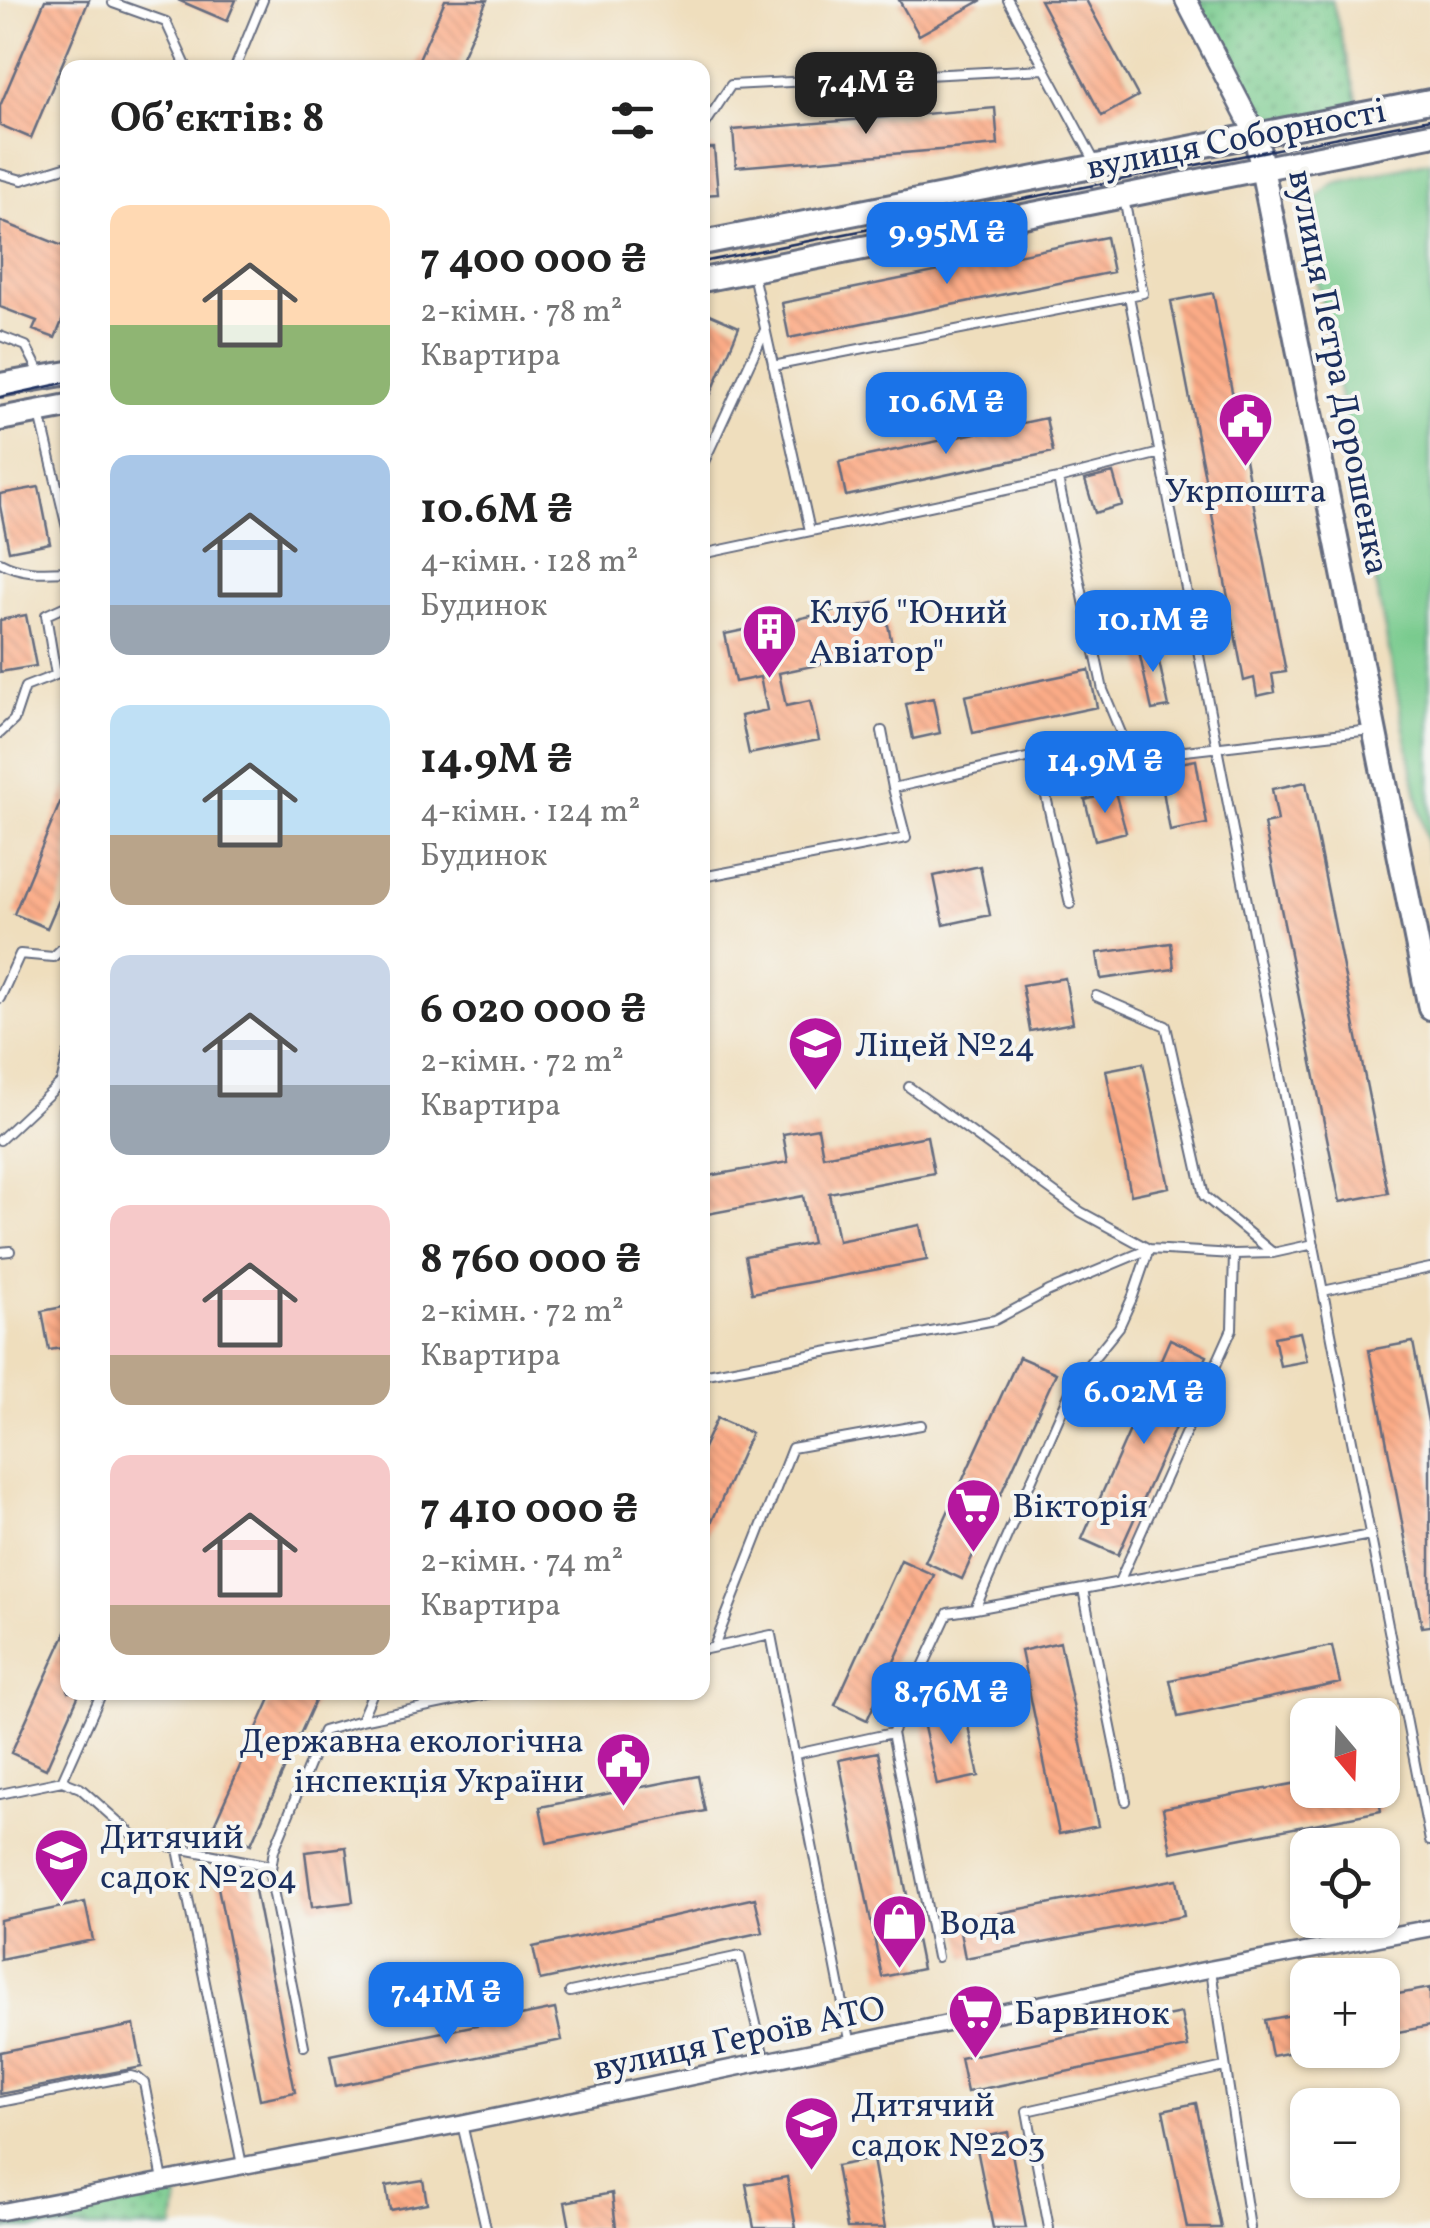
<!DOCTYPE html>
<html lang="uk">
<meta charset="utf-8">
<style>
:root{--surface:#fff;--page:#f6f6f6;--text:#222;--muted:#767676;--accent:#1a73e8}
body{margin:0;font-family:Vollkorn,serif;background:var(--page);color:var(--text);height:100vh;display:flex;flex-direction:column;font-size:38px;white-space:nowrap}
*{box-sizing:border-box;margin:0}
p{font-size:32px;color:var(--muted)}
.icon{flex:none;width:55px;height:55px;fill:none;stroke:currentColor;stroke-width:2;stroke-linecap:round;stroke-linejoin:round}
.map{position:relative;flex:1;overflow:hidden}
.panel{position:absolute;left:60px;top:60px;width:650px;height:1640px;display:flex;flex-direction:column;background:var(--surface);border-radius:20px;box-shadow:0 2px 8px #0004}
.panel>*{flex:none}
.needle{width:65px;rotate:161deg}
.controls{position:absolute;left:1290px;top:1698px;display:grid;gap:20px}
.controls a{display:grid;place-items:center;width:110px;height:110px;border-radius:20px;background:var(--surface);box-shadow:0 2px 8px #0004;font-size:50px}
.price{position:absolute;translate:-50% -85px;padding:0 22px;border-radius:20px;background:var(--accent);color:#fff;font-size:32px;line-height:65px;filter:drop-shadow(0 2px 5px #0008)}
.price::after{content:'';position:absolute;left:50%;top:60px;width:30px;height:22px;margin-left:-15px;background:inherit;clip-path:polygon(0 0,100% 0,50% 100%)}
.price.on{background:#222;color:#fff}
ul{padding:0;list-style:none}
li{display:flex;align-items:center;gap:30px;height:250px;padding:0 50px}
li span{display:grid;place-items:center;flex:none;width:280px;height:200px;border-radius:20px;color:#555}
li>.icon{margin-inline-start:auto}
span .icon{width:120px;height:120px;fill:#fffc;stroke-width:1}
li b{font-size:42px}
h2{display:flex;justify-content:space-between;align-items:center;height:120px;padding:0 50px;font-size:42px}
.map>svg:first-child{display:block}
</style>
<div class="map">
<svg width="1430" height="2228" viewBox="0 0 1430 2228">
<defs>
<pattern id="grass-dots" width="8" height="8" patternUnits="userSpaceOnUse" patternTransform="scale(2.5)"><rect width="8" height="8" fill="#79cb8e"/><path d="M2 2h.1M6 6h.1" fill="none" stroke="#62a577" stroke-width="1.8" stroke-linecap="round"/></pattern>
<pattern id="building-back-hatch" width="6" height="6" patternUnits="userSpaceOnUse" patternTransform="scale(2.5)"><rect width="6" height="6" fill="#fcac87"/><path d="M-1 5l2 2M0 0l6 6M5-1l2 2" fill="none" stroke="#d79477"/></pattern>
</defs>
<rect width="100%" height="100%" fill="#f6f6f2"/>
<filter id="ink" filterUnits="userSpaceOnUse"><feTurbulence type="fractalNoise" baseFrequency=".01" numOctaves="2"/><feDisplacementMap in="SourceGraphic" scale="20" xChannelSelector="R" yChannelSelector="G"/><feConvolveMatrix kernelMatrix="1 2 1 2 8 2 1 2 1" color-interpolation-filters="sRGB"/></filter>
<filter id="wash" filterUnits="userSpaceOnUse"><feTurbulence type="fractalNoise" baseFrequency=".0048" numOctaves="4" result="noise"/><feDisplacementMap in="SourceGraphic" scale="40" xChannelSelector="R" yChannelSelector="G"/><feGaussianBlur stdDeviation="2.25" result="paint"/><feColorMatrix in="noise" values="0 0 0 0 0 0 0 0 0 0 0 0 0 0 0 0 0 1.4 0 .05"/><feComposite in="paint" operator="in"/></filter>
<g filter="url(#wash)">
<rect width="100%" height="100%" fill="#efdebd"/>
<path fill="url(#grass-dots)" stroke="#4a7d76" stroke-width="2.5" d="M 1186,0 L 1332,0 L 1361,115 L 1255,133 Z
M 178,2195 L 174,2228 L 0,2228 L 0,2227 Z"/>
<path fill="#79cb8e" stroke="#4a7d76" stroke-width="2.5" d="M 1430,161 L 1430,862 L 1306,224 C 1313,204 1316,194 1335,183 Z"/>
<g id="blocks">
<path fill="url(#building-back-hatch)" d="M 45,0 L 89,0 L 31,138 L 0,125 L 0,106 Z
M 178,0 L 236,0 L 227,21 Z
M 445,0 L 487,0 L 457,68 L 415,68 Z
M 899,0 L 982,0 L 919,35 Z
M 1040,0 L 1086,0 L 1138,96 L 1102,116 Z
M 995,108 L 998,145 L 736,167 L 733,130 Z
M 702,148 L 714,148 L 718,194 L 702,195 Z
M 0,221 L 68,248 L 68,307 L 55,338 L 33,330 L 37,321 L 0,307 Z
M 1106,237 L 1113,272 L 789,338 L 782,303 Z
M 1213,293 L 1286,672 L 1272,674 L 1275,692 L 1257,696 L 1254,678 L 1244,681 L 1171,301 Z
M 702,311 L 739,327 L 703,413 L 702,413 Z
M 1046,418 L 1053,452 L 846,496 L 839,462 Z
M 1113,473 L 1122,505 L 1095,513 L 1085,480 Z
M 39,487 L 50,543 L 9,551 L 0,506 L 0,494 Z
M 883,601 L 893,649 L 779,673 L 786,706 L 810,701 L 819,740 L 749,754 L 741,716 L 767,710 L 760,677 L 735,682 L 725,634 Z
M 26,615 L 36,666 L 0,672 L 0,620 Z
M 1154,639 L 1169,707 L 1152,710 L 1137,643 Z
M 1089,670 L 1097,707 L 973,733 L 965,696 Z
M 933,698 L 940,733 L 913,739 L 906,704 Z
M 1196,760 L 1207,824 L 1170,831 L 1159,767 Z
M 1306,782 L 1388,1193 L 1340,1202 L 1264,824 L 1278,821 L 1272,789 Z
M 67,786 L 68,879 L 47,928 L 14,914 Z
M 1115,792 L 1126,832 L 1095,840 L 1085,800 Z
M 980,866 L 990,915 L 944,925 L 934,876 Z
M 1171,943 L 1174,969 L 1101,979 L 1097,953 Z
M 1065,978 L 1073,1023 L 1030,1031 L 1022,985 Z
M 1143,1063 L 1169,1187 L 1131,1195 L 1106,1070 Z
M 818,1128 L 823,1156 L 927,1136 L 934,1173 L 829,1193 L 838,1241 L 920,1225 L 927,1260 L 752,1293 L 745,1256 L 812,1243 L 803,1196 L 702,1215 L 702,1177 L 788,1162 L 783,1134 Z
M 68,1306 L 68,1347 L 49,1350 L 42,1311 Z
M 1300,1332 L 1307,1361 L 1280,1366 L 1274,1337 Z
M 1170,1339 L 1207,1356 L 1118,1555 L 1082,1539 Z
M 1413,1342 L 1430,1432 L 1430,1626 L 1422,1627 L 1369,1350 Z
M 1019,1357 L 1056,1373 L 962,1579 L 925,1562 Z
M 717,1418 L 751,1433 L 702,1544 L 702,1450 Z
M 901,1560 L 934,1575 L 867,1720 L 835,1705 Z
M 68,1628 L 68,1692 L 80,1692 L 46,1769 L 11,1753 Z
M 1060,1642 L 1098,1826 L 1059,1834 L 1021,1651 Z
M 1332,1646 L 1340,1683 L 1178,1717 L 1170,1680 Z
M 273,1692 L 319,1692 L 251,1844 L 213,1827 Z
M 964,1708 L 979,1776 L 937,1785 L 922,1718 Z
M 878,1752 L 922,1969 L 882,1977 L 839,1760 Z
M 698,1776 L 705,1811 L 547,1843 L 540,1807 Z
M 1308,1781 L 1308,1790 L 1377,1790 L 1381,1811 L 1171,1852 L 1163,1808 Z
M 346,1847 L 353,1902 L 312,1907 L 305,1852 Z
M 251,1870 L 295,2092 L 260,2099 L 216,1877 Z
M 1177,1879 L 1184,1916 L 965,1958 L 958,1921 Z
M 755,1898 L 763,1932 L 540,1980 L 533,1947 Z
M 85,1902 L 93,1940 L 0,1959 L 0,1920 Z
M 1430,1988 L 1430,2026 L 1382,2035 L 1382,1997 Z
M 555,2009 L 562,2040 L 336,2086 L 330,2055 Z
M 1308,2012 L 1308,2049 L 1272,2056 L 1265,2020 Z
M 1181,2013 L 1188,2047 L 967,2092 L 960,2058 Z
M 134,2025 L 142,2067 L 0,2094 L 0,2052 Z
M 1196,2103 L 1221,2228 L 1187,2228 L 1163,2110 Z
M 1008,2132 L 1026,2228 L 993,2228 L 975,2139 Z
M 873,2159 L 885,2228 L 847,2228 L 836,2166 Z
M 787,2177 L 796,2228 L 754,2228 L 746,2184 Z
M 423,2180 L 427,2203 L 390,2210 L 386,2186 Z
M 612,2193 L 616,2228 L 570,2228 L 565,2202 Z"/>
</g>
</g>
<g filter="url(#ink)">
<use href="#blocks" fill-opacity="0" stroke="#656c7f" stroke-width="2.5"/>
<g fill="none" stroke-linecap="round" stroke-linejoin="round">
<defs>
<path id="service" d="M 115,0 L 113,3 L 166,22 L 187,68
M 1008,0 L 1095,162
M 235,68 L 263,0
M 702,129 L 731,85 L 1045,69
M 0,174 L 22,180 L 68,166
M 1124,199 L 1143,293 L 1129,296
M 753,274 L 810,531
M 0,336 L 26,346 L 41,375
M 773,366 L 1129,296 L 1430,1841
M 40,414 L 68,532
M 702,466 L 765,330
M 1058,479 L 1160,453
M 702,554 L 1058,479 L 1103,690 L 1126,745
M 0,562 C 22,574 44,572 68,571
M 882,731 L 893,788 L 1107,740 L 1185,751 L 1371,730
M 0,733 L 14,720 L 25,687 L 56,675 L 46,615 L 68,605
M 1037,756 L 1070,904
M 702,877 L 906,838 L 893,788
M 1096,996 L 1166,1026 L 1204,1196 L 1273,1253
M 0,998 L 20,954 L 53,957 L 68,943
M 62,1079 L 68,1054
M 909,1087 L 1081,1212 L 1149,1249 L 1133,1296 L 1119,1327 L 1075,1381 L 975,1609 L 948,1613 L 892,1733 L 937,1957
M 0,1140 L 68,1076
M 0,1252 L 10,1251
M 1323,1291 L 1430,1268
M 702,1375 L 995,1320 L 1049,1291 L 1149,1249 L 1234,1254 L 1273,1253 L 1314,1244
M 1119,1582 L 1232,1329 L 1234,1254
M 1083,1589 L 1370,1535
M 975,1609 L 1083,1589 L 1126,1801
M 714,1647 L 792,1448 L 921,1425
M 702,1650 L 771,1635 L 851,2045
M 361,1720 L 496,1692
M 796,1754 L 892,1733
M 62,1781 L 102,1692
M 0,1794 L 62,1781 L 80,1788 L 133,1835 L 152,1843 L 271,1866
M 178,1849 L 242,2165
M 1211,1970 L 1250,2228
M 570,1992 L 740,1956 L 765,2062
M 304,2046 L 270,1875 L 274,1850 L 323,1731 L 361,1720 L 373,1692
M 0,2102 L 131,2076 L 138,2078 L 144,2083 L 163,2180
M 462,2124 L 486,2228
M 1049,2228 L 1027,2111 L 1224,2067"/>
<path id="minor" d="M 0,2212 L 462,2124 L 1211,1969 L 1430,1928"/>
<path id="tertiary" d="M 1186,0 L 1255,133"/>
<path id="secondary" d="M 1255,133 L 1430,1008
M 702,243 L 1430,101
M 702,280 L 1430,135
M 0,385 L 68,373
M 0,419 L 68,406"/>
</defs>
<use href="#service" stroke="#656c7f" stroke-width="12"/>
<use href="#minor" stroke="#656c7f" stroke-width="20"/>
<use href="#tertiary" stroke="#656c7f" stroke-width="25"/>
<use href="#secondary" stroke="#656c7f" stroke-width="28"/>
<use href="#service" stroke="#fff" stroke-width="8"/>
<use href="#minor" stroke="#fff" stroke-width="15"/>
<use href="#tertiary" stroke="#fff" stroke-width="20"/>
<use href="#secondary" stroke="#fff" stroke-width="22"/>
<path stroke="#1b2f5e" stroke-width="2.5" d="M 702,262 L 1430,119
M 0,397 L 68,382"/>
</g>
</g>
<defs>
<symbol id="civic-pin" viewBox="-11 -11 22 30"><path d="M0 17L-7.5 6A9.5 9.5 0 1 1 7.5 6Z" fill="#b5179e" stroke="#f6f6f2"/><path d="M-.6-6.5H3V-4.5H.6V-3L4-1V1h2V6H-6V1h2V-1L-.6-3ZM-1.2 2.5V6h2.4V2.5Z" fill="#fff"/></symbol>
<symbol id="building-pin" viewBox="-11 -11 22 30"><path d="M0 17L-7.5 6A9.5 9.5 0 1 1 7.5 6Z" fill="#b5179e" stroke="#f6f6f2"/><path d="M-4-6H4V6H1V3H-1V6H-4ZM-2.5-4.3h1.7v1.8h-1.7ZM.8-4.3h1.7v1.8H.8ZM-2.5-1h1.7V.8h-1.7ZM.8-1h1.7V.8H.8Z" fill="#fff"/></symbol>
<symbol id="school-pin" viewBox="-11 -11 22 30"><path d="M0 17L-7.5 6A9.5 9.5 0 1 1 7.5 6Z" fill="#b5179e" stroke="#f6f6f2"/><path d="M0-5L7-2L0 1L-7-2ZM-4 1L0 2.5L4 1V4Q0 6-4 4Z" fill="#fff"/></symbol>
<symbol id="supermarket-pin" viewBox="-11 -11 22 30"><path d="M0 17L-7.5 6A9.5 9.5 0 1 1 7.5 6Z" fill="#b5179e" stroke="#f6f6f2"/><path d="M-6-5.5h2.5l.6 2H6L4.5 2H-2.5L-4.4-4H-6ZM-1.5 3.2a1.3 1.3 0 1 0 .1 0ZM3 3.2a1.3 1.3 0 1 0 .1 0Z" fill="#fff"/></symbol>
<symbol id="shop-pin" viewBox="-11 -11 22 30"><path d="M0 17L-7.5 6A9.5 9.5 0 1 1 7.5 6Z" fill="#b5179e" stroke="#f6f6f2"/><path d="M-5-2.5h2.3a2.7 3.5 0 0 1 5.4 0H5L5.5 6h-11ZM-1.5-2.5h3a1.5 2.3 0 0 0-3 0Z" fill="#fff"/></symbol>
</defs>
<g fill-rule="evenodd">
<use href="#civic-pin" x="1214" y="388" width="63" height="86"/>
<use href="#building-pin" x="738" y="600" width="63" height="86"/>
<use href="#school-pin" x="784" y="1012" width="63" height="86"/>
<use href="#supermarket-pin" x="942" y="1474" width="63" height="86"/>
<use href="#civic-pin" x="592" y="1728" width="63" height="86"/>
<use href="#school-pin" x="30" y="1824" width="63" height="86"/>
<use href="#shop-pin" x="868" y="1890" width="63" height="86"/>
<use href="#supermarket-pin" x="944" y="1980" width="63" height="86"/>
<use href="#school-pin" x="780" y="2092" width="63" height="86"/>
</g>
<g text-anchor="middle" stroke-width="8" stroke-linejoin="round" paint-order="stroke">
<g font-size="35" fill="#1b2f5e" stroke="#f6f6f2">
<text transform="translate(1236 138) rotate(-11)" y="12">вулиця Соборності</text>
<text transform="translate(1340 372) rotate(79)" y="12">вулиця Петра Дорошенка</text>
<text transform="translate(739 2037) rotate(-12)" y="12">вулиця Героїв АТО</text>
</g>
<g font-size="35" fill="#1b2f5e" stroke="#f6f6f2" text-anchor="start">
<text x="1246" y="502" text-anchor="middle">Укрпошта</text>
<text x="809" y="623">Клуб "Юний<tspan x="809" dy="40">Авіатор"</tspan></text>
<text x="855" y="1056">Ліцей №24</text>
<text x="1012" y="1517">Вікторія</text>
<text x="584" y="1752" text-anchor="end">Державна екологічна<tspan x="584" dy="40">інспекція України</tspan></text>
<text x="100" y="1848">Дитячий<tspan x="100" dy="40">садок №204</tspan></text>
<text x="939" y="1934">Вода</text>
<text x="1014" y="2024">Барвинок</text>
<text x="851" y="2116">Дитячий<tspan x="851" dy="40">садок №203</tspan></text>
</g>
</g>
</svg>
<div class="controls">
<a><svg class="needle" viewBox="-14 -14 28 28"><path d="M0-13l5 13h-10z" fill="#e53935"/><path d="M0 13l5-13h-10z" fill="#767676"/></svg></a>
<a><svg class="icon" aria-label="locate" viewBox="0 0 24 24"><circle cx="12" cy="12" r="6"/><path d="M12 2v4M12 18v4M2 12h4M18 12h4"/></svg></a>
<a>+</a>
<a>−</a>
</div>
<b class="price on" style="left:866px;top:137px">7.4M ₴</b>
<b class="price" style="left:947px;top:287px">9.95M ₴</b>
<b class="price" style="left:946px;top:457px">10.6M ₴</b>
<b class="price" style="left:1153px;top:675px">10.1M ₴</b>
<b class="price" style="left:1105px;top:816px">14.9M ₴</b>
<b class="price" style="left:1144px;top:1447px">6.02M ₴</b>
<b class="price" style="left:951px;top:1747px">8.76M ₴</b>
<b class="price" style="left:446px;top:2047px">7.41M ₴</b>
<section class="panel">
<h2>Об’єктів: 8<svg class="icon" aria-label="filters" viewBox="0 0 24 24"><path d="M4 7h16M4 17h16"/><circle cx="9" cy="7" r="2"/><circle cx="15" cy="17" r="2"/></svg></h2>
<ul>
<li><span style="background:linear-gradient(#ffd9b3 60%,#8fb573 0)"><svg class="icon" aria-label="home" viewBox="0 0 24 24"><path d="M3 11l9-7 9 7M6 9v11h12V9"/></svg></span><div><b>7 400 000 ₴</b><p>2-кімн. · 78 m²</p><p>Квартира</p></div></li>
<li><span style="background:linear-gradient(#a9c7e8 75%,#9aa5b1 0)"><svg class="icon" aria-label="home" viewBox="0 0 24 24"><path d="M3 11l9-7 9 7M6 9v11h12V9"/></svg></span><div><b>10.6M ₴</b><p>4-кімн. · 128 m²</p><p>Будинок</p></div></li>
<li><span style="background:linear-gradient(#bfe0f5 65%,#b9a48a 0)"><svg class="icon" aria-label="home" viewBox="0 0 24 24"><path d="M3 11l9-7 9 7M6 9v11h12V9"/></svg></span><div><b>14.9M ₴</b><p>4-кімн. · 124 m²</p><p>Будинок</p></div></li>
<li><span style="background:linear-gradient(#c9d6e8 65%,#9aa5b1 0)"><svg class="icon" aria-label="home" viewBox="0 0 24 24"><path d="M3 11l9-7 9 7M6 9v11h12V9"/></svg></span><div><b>6 020 000 ₴</b><p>2-кімн. · 72 m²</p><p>Квартира</p></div></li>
<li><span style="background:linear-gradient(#f6c9c9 75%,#b9a48a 0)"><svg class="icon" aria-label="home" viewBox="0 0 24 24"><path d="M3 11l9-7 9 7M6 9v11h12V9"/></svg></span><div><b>8 760 000 ₴</b><p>2-кімн. · 72 m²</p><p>Квартира</p></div></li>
<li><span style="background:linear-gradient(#f6c9c9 75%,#b9a48a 0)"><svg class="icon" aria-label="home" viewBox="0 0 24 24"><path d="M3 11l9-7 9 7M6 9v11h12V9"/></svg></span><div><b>7 410 000 ₴</b><p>2-кімн. · 74 m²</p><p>Квартира</p></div></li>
</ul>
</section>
</div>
